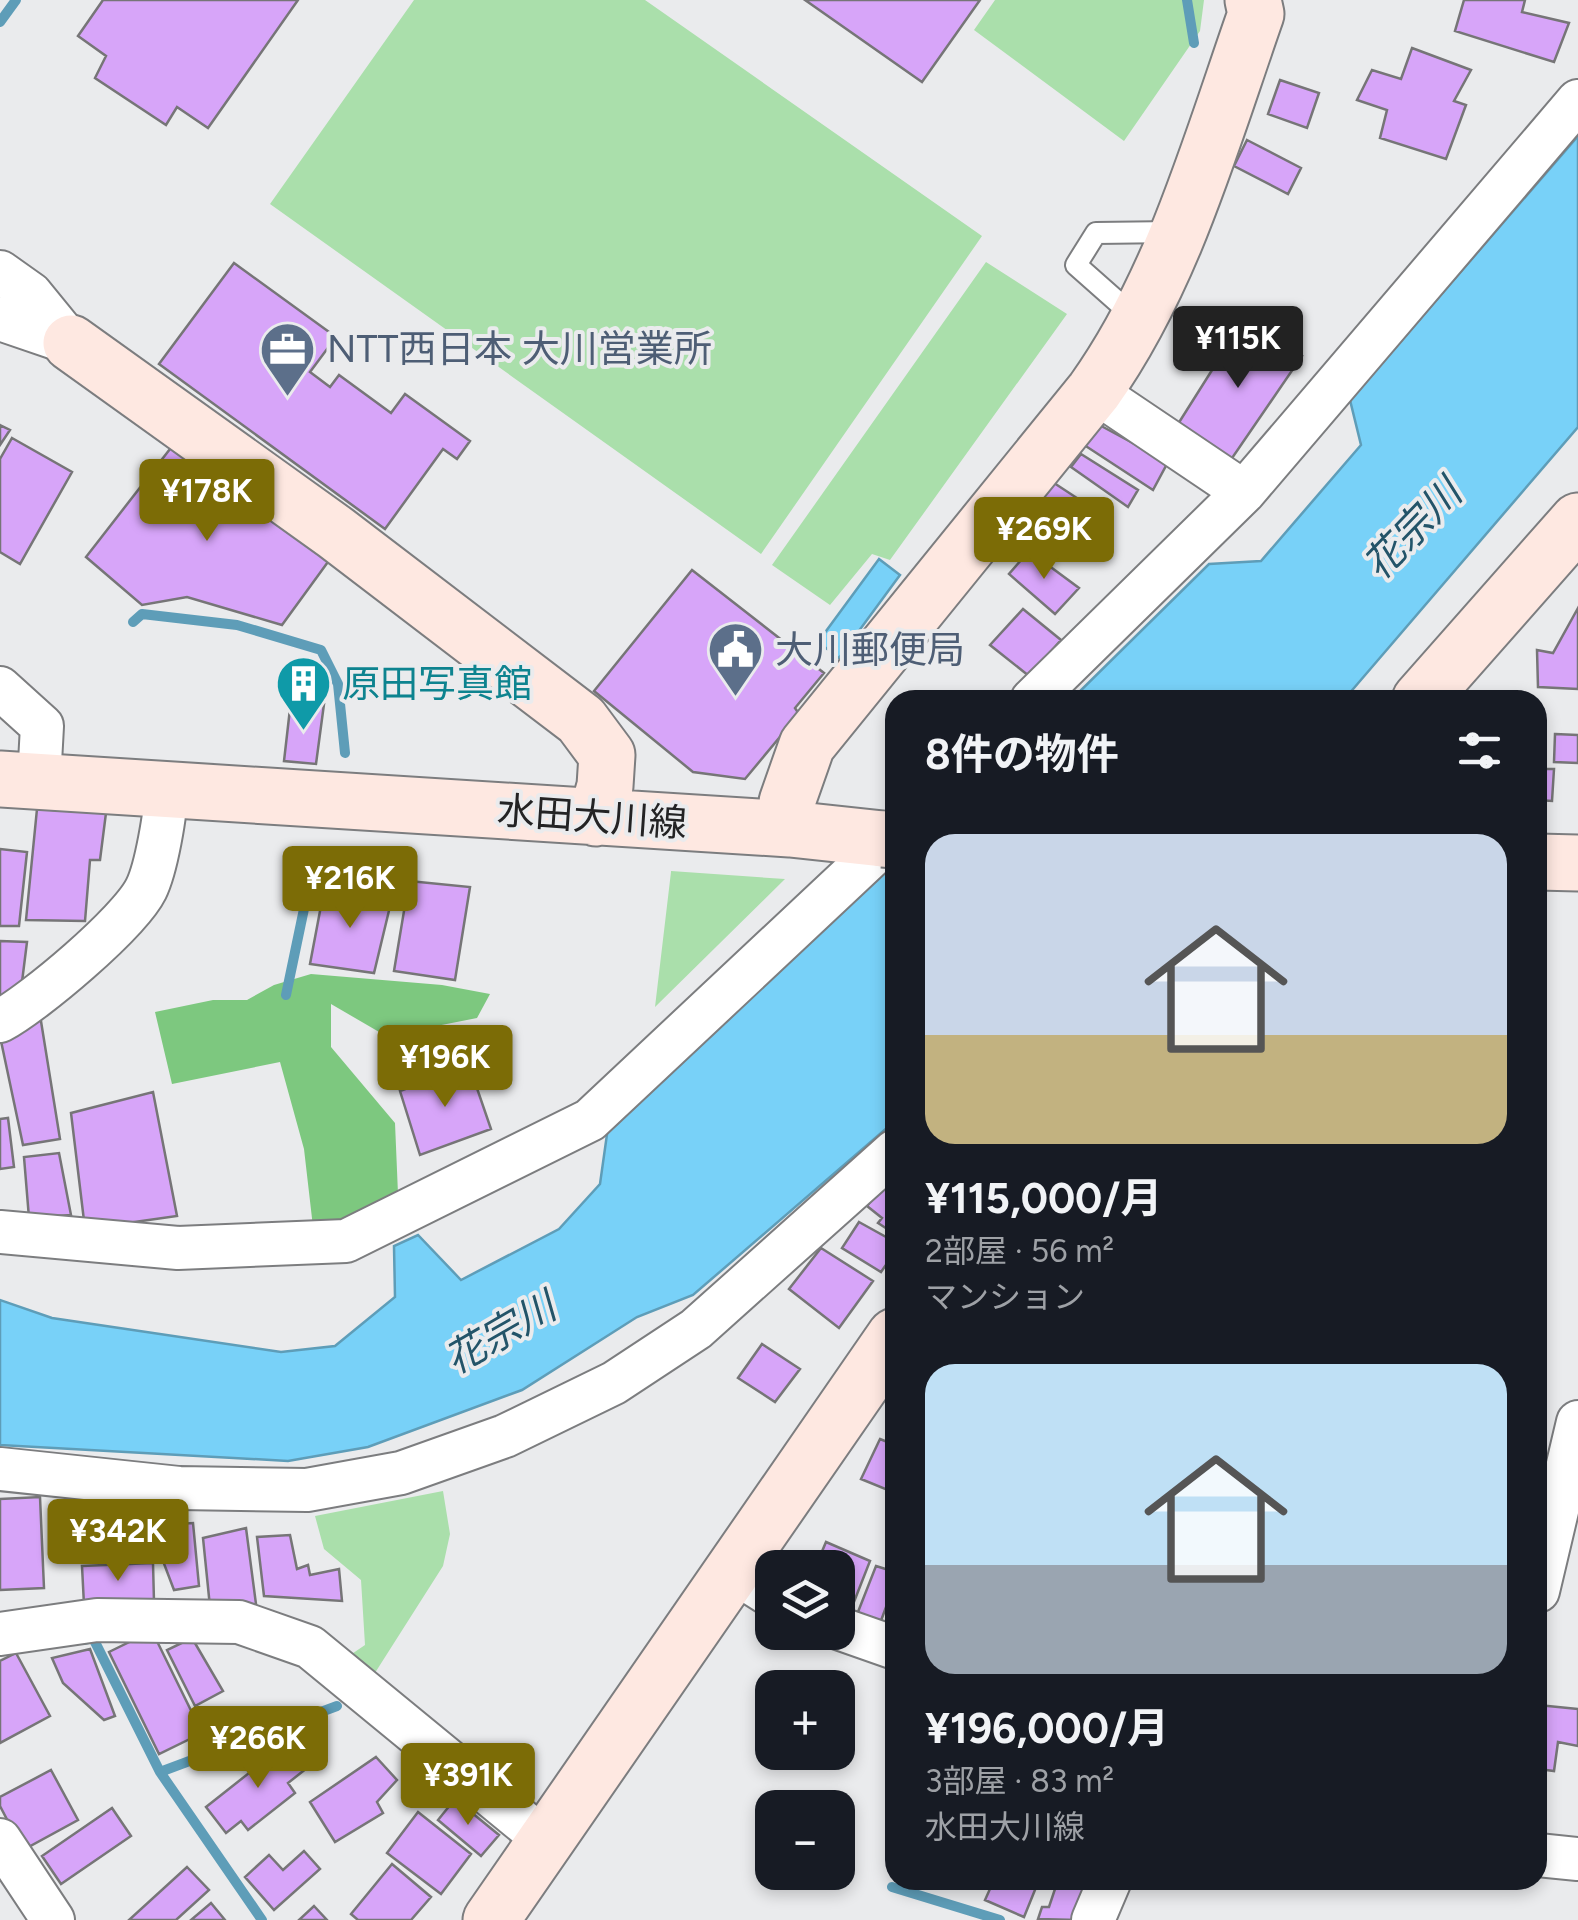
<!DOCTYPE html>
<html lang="ja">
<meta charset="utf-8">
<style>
:root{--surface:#171b24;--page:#20242c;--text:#f1f3f6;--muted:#9ea1a6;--accent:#7c6c06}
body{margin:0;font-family:Figtree,"Noto Sans JP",sans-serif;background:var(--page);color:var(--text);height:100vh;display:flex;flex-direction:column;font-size:38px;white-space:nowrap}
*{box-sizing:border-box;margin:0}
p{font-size:32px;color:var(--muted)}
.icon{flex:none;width:55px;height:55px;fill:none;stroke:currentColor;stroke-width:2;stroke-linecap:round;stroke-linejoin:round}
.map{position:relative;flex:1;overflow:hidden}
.side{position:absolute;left:885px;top:690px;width:662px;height:1200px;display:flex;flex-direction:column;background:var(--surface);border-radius:30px;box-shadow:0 5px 15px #0003}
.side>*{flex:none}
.tools{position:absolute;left:755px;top:1550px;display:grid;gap:20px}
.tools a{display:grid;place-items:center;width:100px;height:100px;border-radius:20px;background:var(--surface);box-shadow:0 5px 15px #0003;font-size:50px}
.price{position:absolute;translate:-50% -85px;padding:0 22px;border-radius:10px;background:var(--accent);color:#fff;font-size:32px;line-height:65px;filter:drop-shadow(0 2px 5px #0008)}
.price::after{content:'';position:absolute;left:50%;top:60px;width:30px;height:22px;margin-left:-15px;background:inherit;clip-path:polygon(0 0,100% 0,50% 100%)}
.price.selected{background:#222;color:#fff}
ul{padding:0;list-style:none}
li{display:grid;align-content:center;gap:20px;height:530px;padding:0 40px}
li span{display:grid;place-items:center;height:310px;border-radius:30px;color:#555}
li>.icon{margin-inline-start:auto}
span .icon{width:180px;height:180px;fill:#fffc;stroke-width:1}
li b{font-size:42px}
h2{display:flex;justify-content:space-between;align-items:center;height:120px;padding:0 40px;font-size:42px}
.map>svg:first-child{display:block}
</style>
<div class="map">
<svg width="1578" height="1920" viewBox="0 0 1578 1920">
<rect width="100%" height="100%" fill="#eaebed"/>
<path fill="#aadfab" d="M 414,0 L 645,0 L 982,236 L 761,554 L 270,204 Z
M 995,0 L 1204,0 L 1200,31 L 1124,141 L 974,30 Z
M 986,262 L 1067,314 L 890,560 L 872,554 L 830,605 L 772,565 Z
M 671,871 L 785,879 L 655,1007 L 671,872 Z
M 443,1491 L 450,1534 L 443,1566 L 366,1687 L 340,1662 L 365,1645 L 361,1580 L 324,1549 L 315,1516 Z"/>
<path fill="#7dc87f" d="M 311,974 L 442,985 L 490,994 L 477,1018 L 386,1036 L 331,1004 L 331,1047 L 395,1123 L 398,1194 L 343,1220 L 313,1227 L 304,1149 L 280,1062 L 172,1084 L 155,1012 L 213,1000 L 247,1000 L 274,985 Z"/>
<path fill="#78d1f8" stroke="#5e9db8" stroke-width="2.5" d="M 1578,136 L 1578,427 L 1348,695 L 1343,700 L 1071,700 L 1209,564 L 1261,561 L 1361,445 L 1350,400 Z
M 879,559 L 900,575 L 839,658 L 818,642 Z
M 895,862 L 895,1121 L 693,1295 L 637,1317 L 522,1390 L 368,1447 L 288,1461 L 0,1445 L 0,1300 L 52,1318 L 281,1352 L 335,1346 L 395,1297 L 394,1246 L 418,1235 L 461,1280 L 559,1229 L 600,1184 L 609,1120 Z"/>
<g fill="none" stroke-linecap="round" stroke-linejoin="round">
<path stroke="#5e9db8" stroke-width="10" d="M 1187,0 L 1194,43
M 0,22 L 16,0
M 133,622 L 142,614 L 237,625 L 321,650 L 338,684 L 345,753
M 286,995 L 314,861
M 83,1640 L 93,1638 L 160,1772 L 262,1920
M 160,1772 L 337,1706
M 892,1887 L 1000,1920"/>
</g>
<path fill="#d7a5f9" stroke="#767577" stroke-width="2.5" d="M 103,0 L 298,0 L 208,128 L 177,107 L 166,125 L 95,78 L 106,56 L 78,36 Z
M 805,0 L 980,0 L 922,82 Z
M 1464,0 L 1525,0 L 1522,12 L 1569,23 L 1554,62 L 1455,31 Z
M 1412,48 L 1471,70 L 1454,101 L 1466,105 L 1446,159 L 1380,138 L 1387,110 L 1357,100 L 1372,70 L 1401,79 Z
M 1280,80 L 1319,93 L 1307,128 L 1268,114 Z
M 1247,140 L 1301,168 L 1288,194 L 1234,166 Z
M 234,263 L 336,337 L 310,372 L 330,387 L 339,375 L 391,413 L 405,394 L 470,441 L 457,459 L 443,449 L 385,529 L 159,364 Z
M 1243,321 L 1302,356 L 1228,464 L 1178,424 Z
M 1092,421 L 1168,462 L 1153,490 L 1078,441 Z
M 0,425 L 10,430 L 0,445 Z
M 12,438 L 72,472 L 20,564 L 0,552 L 0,459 Z
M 177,440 L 333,555 L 282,625 L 187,597 L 142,605 L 86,557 Z
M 1081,454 L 1138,490 L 1128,507 L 1071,467 Z
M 1051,481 L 1080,500 L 1062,528 L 1072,535 L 1056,559 L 1014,529 Z
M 1029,551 L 1079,588 L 1055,614 L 1009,574 Z
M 692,570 L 824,673 L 795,708 L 799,714 L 745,779 L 693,772 L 594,691 Z
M 1578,608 L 1578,689 L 1538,687 L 1537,650 L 1553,653 Z
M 1023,609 L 1061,640 L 1029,676 L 990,645 Z
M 291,700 L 324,704 L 316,764 L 284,761 Z
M 1555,734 L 1578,735 L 1578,763 L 1554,762 Z
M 1538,769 L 1554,769 L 1552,801 L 1538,800 Z
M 37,809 L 106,813 L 100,860 L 90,860 L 85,921 L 26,920 Z
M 0,849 L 27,852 L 19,926 L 0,926 Z
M 409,881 L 470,887 L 455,980 L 394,971 Z
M 324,890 L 392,898 L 374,973 L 310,964 Z
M 0,941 L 27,942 L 20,998 L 0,1009 Z
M 40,1015 L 60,1139 L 23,1145 L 1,1041 Z
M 469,1065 L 491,1129 L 420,1155 L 400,1091 Z
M 153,1092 L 177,1216 L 85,1229 L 71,1113 Z
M 8,1118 L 14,1167 L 0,1169 L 0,1119 Z
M 59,1153 L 71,1215 L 29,1218 L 24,1157 Z
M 884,1183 L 895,1189 L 895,1234 L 878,1223 L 882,1218 L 867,1206 Z
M 859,1222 L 895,1242 L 895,1252 L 881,1272 L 842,1248 Z
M 821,1248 L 873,1281 L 839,1328 L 789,1289 Z
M 762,1344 L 800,1369 L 775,1402 L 738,1378 Z
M 880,1439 L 895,1445 L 895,1493 L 861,1479 Z
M 1538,1453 L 1550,1456 L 1538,1515 Z
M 40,1497 L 44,1588 L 0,1590 L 0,1499 Z
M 193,1523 L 199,1586 L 174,1590 L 163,1561 L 161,1525 Z
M 246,1528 L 256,1604 L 210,1607 L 203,1538 Z
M 290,1535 L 297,1569 L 308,1565 L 310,1575 L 339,1569 L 342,1601 L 264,1596 L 257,1537 Z
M 826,1542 L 870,1561 L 850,1612 L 838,1607 L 838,1568 L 815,1568 Z
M 153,1563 L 154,1602 L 84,1605 L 82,1566 Z
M 876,1566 L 895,1572 L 895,1583 L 879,1626 L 856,1617 Z
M 895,1598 L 895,1632 L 883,1628 Z
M 152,1631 L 202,1733 L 159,1754 L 109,1652 Z
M 192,1638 L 223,1691 L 195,1706 L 167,1650 Z
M 90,1649 L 115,1716 L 104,1720 L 63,1683 L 52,1658 Z
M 16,1653 L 50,1716 L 0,1743 L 0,1661 Z
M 1538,1705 L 1578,1709 L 1578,1746 L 1558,1742 L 1554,1771 L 1538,1769 Z
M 287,1743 L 307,1768 L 288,1783 L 295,1793 L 248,1830 L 241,1821 L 226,1833 L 206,1807 Z
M 376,1757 L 397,1780 L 377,1802 L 383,1813 L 335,1842 L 310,1802 Z
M 51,1770 L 78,1820 L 23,1850 L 0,1806 L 0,1797 Z
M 455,1799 L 499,1835 L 481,1856 L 438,1820 Z
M 112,1808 L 131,1836 L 61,1884 L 42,1856 Z
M 418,1812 L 471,1854 L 441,1894 L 387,1853 Z
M 304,1851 L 320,1869 L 274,1910 L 245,1877 L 269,1855 L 283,1870 Z
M 392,1864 L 431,1897 L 411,1920 L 358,1920 L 351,1914 Z
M 187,1867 L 209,1890 L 176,1920 L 129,1920 Z
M 994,1880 L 1039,1880 L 1024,1917 L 985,1900 Z
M 1058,1880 L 1096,1880 L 1078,1920 L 1038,1919 L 1042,1907 L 1049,1907 Z
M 211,1903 L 225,1920 L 191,1920 Z
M 314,1906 L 327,1920 L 299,1920 Z"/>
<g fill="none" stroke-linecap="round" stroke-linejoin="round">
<defs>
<path id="lane" d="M 1137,319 L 1076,265 L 1096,233 L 1174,232"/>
<path id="street" d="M 0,272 L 31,294 L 71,343
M 0,319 L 70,343
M 1094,391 L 1244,492
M 0,688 L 42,726 L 39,781
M 1032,700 L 1244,492 L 1578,101
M 0,1021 C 34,1003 129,923 146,889 C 156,869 166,813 166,789
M 0,1232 L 178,1248 L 346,1241 L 590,1120 L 895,834
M 0,1469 L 179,1488 L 307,1490 L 401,1473 L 505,1436 L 614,1383 L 696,1329 L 895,1151
M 731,1570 L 772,1596
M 1538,1591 L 1578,1422
M 838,1628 L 895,1648
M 0,1634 L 97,1620 L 239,1622 L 310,1647 L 545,1840
M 0,1840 L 53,1920
M 1538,1855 L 1578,1859
M 1093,1920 L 1110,1880"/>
<path id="secondary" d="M 71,343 L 336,533 L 581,720 L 607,755 L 605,786 L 596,818
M 1420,700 L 1578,521
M 0,779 L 790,829 L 883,839
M 790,829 L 787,802 L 807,745 L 1094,391 C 1173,280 1211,142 1256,14 L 1253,0
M 1538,862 L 1578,863
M 491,1920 L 895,1336"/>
</defs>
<use href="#lane" stroke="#7c7d7f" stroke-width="24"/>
<use href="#street" stroke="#7c7d7f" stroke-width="46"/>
<use href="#secondary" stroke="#7c7d7f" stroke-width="59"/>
<use href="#lane" stroke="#fff" stroke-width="20"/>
<use href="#street" stroke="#fff" stroke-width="42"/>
<use href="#secondary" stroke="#fee8e1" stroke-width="55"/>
<defs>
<path id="secondary-bridge" d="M 883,839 L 895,840"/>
</defs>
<use href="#secondary-bridge" stroke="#7c7d7f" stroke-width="59" stroke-linecap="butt"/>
<use href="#secondary-bridge" stroke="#fee8e1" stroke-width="55"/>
</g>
<defs>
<symbol id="office-pin" viewBox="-11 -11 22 30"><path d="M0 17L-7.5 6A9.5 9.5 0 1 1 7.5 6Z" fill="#5c6f8a" stroke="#eaebed"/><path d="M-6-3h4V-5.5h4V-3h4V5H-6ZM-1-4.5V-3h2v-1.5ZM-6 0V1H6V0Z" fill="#fff"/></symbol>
<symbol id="civic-pin" viewBox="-11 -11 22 30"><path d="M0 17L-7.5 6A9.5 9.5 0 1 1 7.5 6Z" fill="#5c6f8a" stroke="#eaebed"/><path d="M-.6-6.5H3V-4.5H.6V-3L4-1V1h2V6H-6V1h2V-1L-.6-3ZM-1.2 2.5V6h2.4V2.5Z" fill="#fff"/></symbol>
<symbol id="building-pin" viewBox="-11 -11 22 30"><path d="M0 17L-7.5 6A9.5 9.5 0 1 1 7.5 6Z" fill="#0f9aa8" stroke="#eaebed"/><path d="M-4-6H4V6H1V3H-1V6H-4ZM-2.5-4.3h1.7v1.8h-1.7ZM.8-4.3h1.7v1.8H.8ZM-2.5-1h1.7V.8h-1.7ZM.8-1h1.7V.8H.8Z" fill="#fff"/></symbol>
</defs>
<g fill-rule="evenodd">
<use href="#office-pin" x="256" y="318" width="63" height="86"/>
<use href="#civic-pin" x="704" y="618" width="63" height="86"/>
<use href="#building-pin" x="272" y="652" width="63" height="86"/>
</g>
<g text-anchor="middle" stroke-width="8" stroke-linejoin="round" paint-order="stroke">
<g font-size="38" fill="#4e5e75" stroke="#eaebed" text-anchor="start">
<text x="327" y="362">NTT西日本 大川営業所</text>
<text x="775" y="663">大川郵便局</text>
</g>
<g font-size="38" fill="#0d838f" stroke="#eaebed" text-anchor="start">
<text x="342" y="697">原田写真館</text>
</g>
<g font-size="38" fill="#232324" stroke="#eaebed">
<text transform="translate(592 817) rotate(4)" y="13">水田大川線</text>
</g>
<g font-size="40" font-style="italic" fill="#235469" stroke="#eaebed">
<text transform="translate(1412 529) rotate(-46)" y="14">花宗川</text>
<text transform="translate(500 1333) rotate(-30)" y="14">花宗川</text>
</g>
</g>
</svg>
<div class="tools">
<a><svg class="icon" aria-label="layers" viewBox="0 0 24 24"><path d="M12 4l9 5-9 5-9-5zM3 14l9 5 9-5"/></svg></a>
<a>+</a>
<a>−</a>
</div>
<b class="price selected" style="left:1238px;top:391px">¥115K</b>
<b class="price" style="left:207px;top:544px">¥178K</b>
<b class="price" style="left:1044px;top:582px">¥269K</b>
<b class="price" style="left:350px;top:931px">¥216K</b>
<b class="price" style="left:445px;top:1110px">¥196K</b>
<b class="price" style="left:118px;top:1584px">¥342K</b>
<b class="price" style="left:258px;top:1791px">¥266K</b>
<b class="price" style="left:468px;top:1828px">¥391K</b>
<section class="side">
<h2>8件の物件<svg class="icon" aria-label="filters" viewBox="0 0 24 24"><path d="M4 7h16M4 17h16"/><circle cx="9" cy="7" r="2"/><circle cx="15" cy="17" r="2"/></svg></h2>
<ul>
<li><span style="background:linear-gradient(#c9d6e8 65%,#c2b280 0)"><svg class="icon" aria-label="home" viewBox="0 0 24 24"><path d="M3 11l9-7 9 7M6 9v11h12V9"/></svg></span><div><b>¥115,000/月</b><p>2部屋 · 56 m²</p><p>マンション</p></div></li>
<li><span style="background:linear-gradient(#bfe0f5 65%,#9aa5b1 0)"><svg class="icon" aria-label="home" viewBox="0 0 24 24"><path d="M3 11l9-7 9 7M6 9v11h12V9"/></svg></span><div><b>¥196,000/月</b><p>3部屋 · 83 m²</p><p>水田大川線</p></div></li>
</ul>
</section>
</div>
